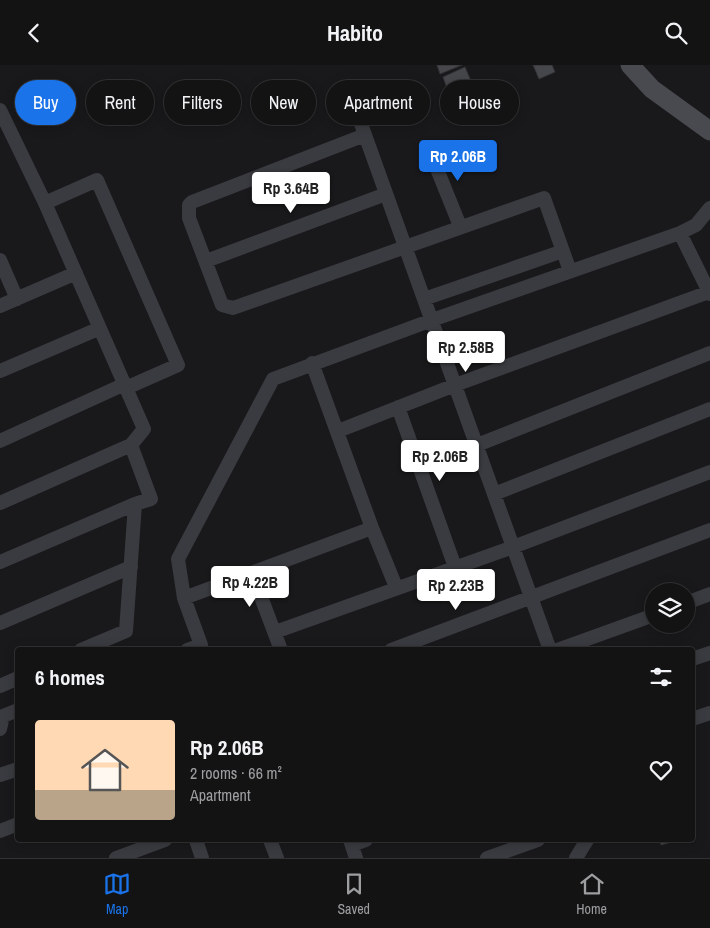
<!DOCTYPE html>
<meta charset="utf-8">
<style>
:root{--surface:#131314;--page:#202022;--text:#f1f3f6;--muted:#9d9ea0;--line:#323234;--accent:#1a73e8}
body{margin:0;font-family:"Archivo Narrow",sans-serif;background:var(--page);color:var(--text);height:100vh;display:flex;flex-direction:column;font-size:19px;white-space:nowrap}
*{box-sizing:border-box;margin:0}
p{font-size:16px;color:var(--muted)}
.icon{flex:none;width:28px;height:28px;fill:none;stroke:currentColor;stroke-width:2;stroke-linecap:round;stroke-linejoin:round}
.map{position:relative;flex:1;overflow:hidden}
.panel{position:absolute;left:15px;top:582px;width:680px;height:195px;display:flex;flex-direction:column;background:var(--surface);border-radius:5px;box-shadow:0 2px 12px #0003,0 0 0 1px var(--line)}
.panel>*{flex:none}
.hud{position:absolute;left:15px;top:15px;width:680px;height:45px;display:flex;gap:10px}
.tools{position:absolute;left:645px;top:518px;display:grid;gap:10px}
.tools a{display:grid;place-items:center;width:50px;height:50px;border-radius:50%;background:var(--surface);box-shadow:0 2px 12px #0003,0 0 0 1px var(--line);font-size:25px}
.price{position:absolute;translate:-50% -42px;padding:0 11px;border-radius:5px;background:#fff;color:#222;font-size:16px;line-height:32px;filter:drop-shadow(0 1px 2px #0008)}
.price::after{content:'';position:absolute;left:50%;top:30px;width:15px;height:11px;margin-left:-8px;background:inherit;clip-path:polygon(0 0,100% 0,50% 100%)}
.price.current{background:var(--accent);color:#fff}
ul{padding:0;list-style:none}
li{display:flex;align-items:center;gap:15px;height:125px;padding:0 20px}
li+li{border-top:1px solid var(--line)}
li span{display:grid;place-items:center;flex:none;width:140px;height:100px;border-radius:5px;color:#555}
li>.icon{margin-inline-start:auto}
span .icon{width:60px;height:60px;fill:#fffc;stroke-width:1}
li b{font-size:21px}
h2{display:flex;justify-content:space-between;align-items:center;height:60px;padding:0 20px;font-size:21px}
.tag{padding:0 18px;border-radius:22px;background:var(--surface);box-shadow:0 2px 12px #0003,0 0 0 1px var(--line);font-size:18px;line-height:45px}
.tag.current{background:var(--accent);color:#fff}
header{display:flex;justify-content:space-between;align-items:center;height:65px;padding:0 20px;background:var(--surface);font-size:22px;font-weight:700}
.menu{display:flex;justify-content:space-around;align-items:center;height:70px;border-top:1px solid var(--line);background:var(--surface);font-size:14px;color:var(--muted)}
.menu a{display:grid;justify-items:center;gap:2px}
.menu .current{color:var(--accent)}
.map>svg:first-child{display:block}
</style>
<header><svg class="icon" aria-label="back" viewBox="0 0 24 24"><path d="M15 5l-7 7 7 7"/></svg>Habito<svg class="icon" aria-label="search" viewBox="0 0 24 24"><circle cx="10" cy="10" r="6"/><path d="M15 15l6 6"/></svg></header>
<div class="map">
<svg width="710" height="793" viewBox="0 0 710 793">
<rect width="100%" height="100%" fill="#19191b"/>
<path fill="#46474b" stroke="#333337" d="M 437,0 L 462,0 L 440,9 Z
M 533,0 L 552,0 L 555,7 L 539,14 Z
M 465,2 L 471,16 L 448,26 L 443,12 Z
M 660,775 L 679,775 L 661,780 Z"/>
<g fill="none" stroke-linecap="round" stroke-linejoin="round">
<path stroke="#3a3b40" stroke-width="14" d="M 355,42 L 550,585
M 0,45 L 45,138 L 144,364 L 131,380 L 0,438
M 365,70 L 192,137 L 189,140 L 189,153 L 222,240 L 233,243 L 544,133 L 570,206
M 429,84 L 460,161
M 45,138 L 97,115 L 178,300 L 126,323
M 680,168 L 710,229
M 0,195 L 17,234
M 206,196 L 386,129
M 424,234 L 563,186
M 0,241 L 76,208
M 312,298 L 372,463 L 396,522
M 0,306 L 98,264
M 398,342 L 455,502
M 338,366 L 455,320 L 709,227
M 0,376 L 125,319
M 477,380 L 710,288
M 494,429 L 710,344
M 372,463 L 184,533 L 178,494 L 273,314 L 432,255 L 680,168 L 696,160 L 710,143
M 0,497 L 135,439
M 252,508 L 281,585
M 184,533 L 201,580 L 187,585
M 686,538 L 710,529
M 0,558 L 131,502
M 275,567 L 513,482 L 710,407
M 81,585 L 126,566 L 135,439 L 151,434 L 131,380
M 391,585 L 710,465
M 557,585 L 654,550
M 692,594 L 710,588
M 0,621 L 18,613
M 692,654 L 710,648
M 0,664 L 3,651 L 18,645
M 0,710 L 18,704
M 0,766 L 18,759
M 196,775 L 202,793
M 270,775 L 277,793
M 350,775 L 356,793
M 352,780 L 366,775
M 116,793 L 165,775
M 487,793 L 538,775
M 576,793 L 587,775"/>
<path stroke="#494a50" stroke-width="19" d="M 630,0 L 652,24 L 710,66"/>
</g>
</svg>
<div class="tools">
<a><svg class="icon" aria-label="layers" viewBox="0 0 24 24"><path d="M12 4l9 5-9 5-9-5zM3 14l9 5 9-5"/></svg></a>
</div>
<b class="price current" style="left:458px;top:117px">Rp 2.06B</b>
<b class="price" style="left:291px;top:149px">Rp 3.64B</b>
<b class="price" style="left:466px;top:308px">Rp 2.58B</b>
<b class="price" style="left:440px;top:417px">Rp 2.06B</b>
<b class="price" style="left:250px;top:543px">Rp 4.22B</b>
<b class="price" style="left:456px;top:546px">Rp 2.23B</b>
<div class="hud">
<a class="tag current">Buy</a>
<a class="tag">Rent</a>
<a class="tag">Filters</a>
<a class="tag">New</a>
<a class="tag">Apartment</a>
<a class="tag">House</a>
</div>
<section class="panel">
<h2>6 homes<svg class="icon" aria-label="filters" viewBox="0 0 24 24"><path d="M4 7h16M4 17h16"/><circle cx="9" cy="7" r="2"/><circle cx="15" cy="17" r="2"/></svg></h2>
<ul>
<li><span style="background:linear-gradient(#ffd9b3 70%,#b9a48a 0)"><svg class="icon" aria-label="home" viewBox="0 0 24 24"><path d="M3 11l9-7 9 7M6 9v11h12V9"/></svg></span><div><b>Rp 2.06B</b><p>2 rooms · 66 m²</p><p>Apartment</p></div><svg class="icon" aria-label="heart" viewBox="0 0 24 24"><path d="M12 20l-8-8c-3-5 5-10 8-4 3-6 11-1 8 4z"/></svg></li>
</ul>
</section>
</div>
<nav class="menu">
<a class="current"><svg class="icon" aria-label="map" viewBox="0 0 24 24"><path d="M3 6l6-2 6 2 6-2v14l-6 2-6-2-6 2zM9 4v14M15 6v14"/></svg>Map</a>
<a><svg class="icon" aria-label="saved" viewBox="0 0 24 24"><path d="M7 4h10v16l-5-4-5 4z"/></svg>Saved</a>
<a><svg class="icon" aria-label="home" viewBox="0 0 24 24"><path d="M3 11l9-7 9 7M6 9v11h12V9"/></svg>Home</a>
</nav>
